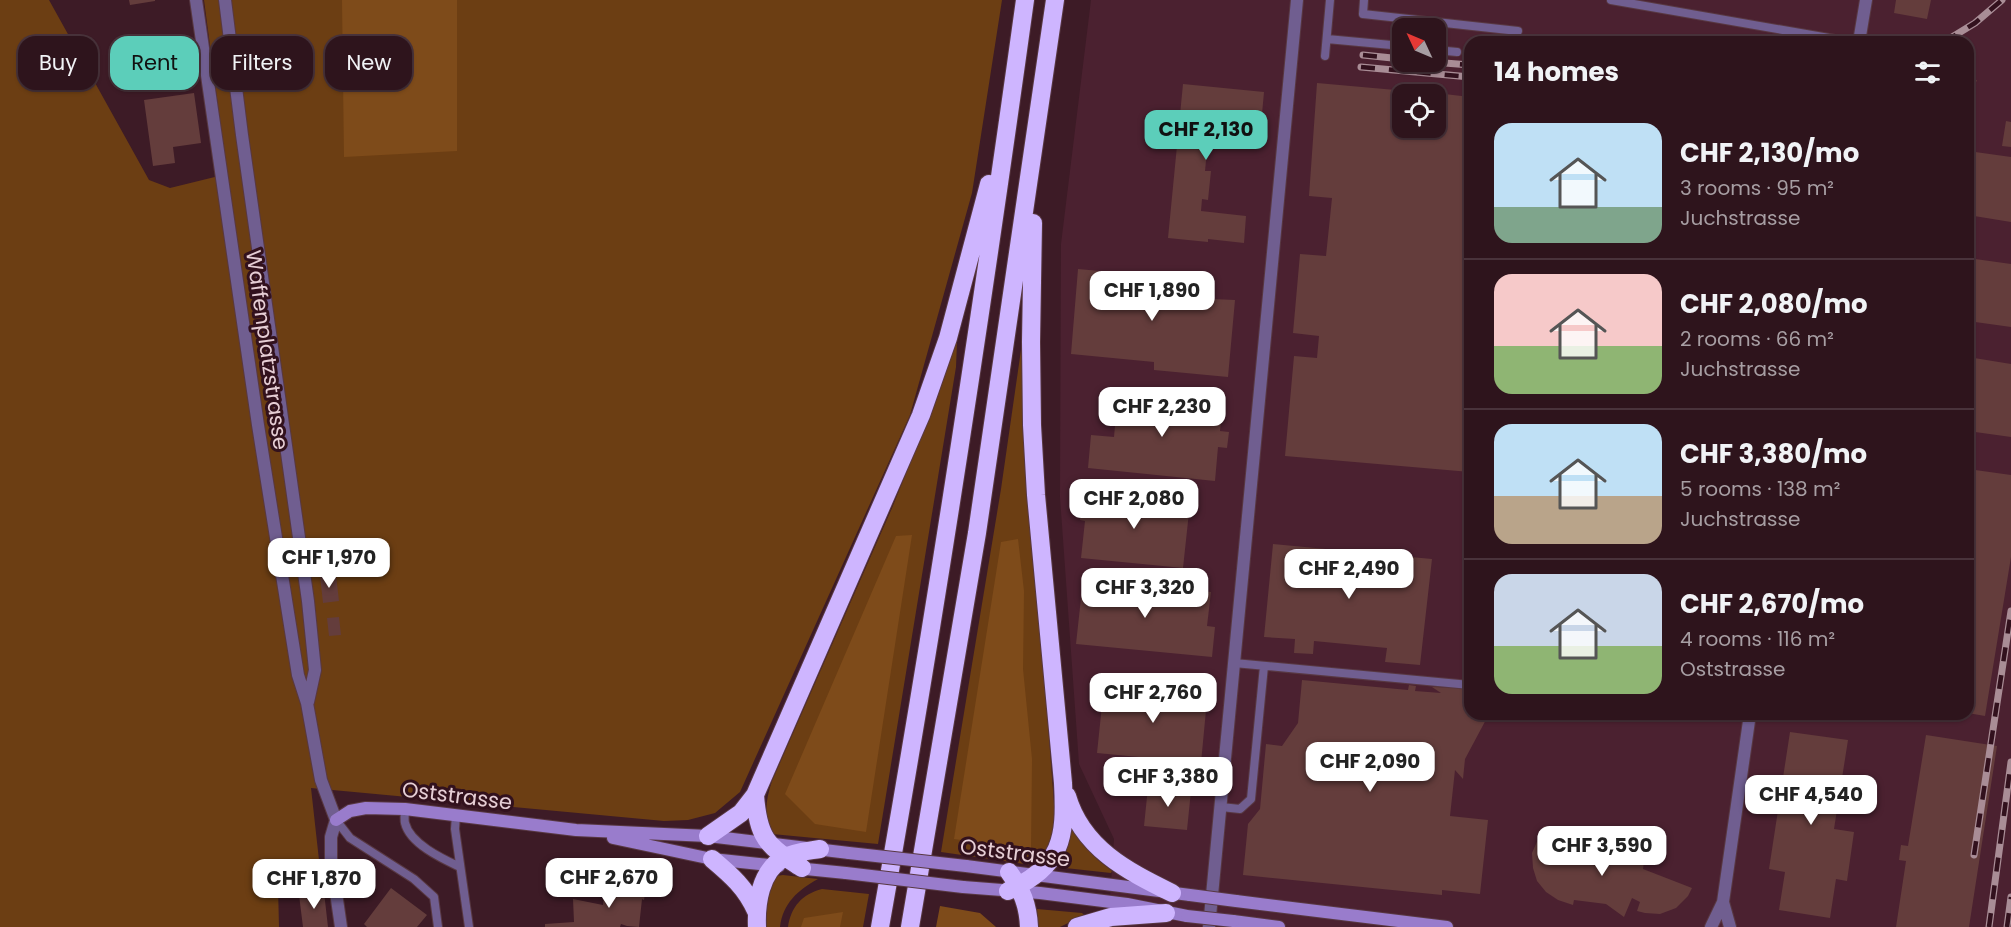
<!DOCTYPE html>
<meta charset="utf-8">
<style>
:root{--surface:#2e141c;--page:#3a2129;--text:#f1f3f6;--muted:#a79ea3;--line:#49333b;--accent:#5cceba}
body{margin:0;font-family:Poppins,sans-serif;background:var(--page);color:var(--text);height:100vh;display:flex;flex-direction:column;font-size:22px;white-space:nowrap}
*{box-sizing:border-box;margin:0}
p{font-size:20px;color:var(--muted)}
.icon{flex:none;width:33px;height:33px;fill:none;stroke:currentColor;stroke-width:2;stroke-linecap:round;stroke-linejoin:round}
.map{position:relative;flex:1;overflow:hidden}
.panel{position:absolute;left:1464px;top:36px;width:510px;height:684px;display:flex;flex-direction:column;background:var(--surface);border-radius:18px;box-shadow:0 2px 4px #0004,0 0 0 2px var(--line)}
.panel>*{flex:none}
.hud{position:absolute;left:18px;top:36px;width:570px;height:54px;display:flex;gap:12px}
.needle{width:39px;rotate:314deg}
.controls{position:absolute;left:1392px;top:18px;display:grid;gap:12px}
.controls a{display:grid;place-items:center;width:54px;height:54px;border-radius:12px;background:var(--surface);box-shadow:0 2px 4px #0004,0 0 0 2px var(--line);font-size:30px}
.price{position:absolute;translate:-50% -51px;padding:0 14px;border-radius:12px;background:#fff;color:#222;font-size:20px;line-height:39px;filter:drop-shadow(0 2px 3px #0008)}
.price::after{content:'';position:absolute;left:50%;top:36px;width:18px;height:14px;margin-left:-9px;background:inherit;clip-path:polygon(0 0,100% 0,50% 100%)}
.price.selected{background:var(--accent);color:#111}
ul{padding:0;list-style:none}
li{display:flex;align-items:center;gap:18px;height:150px;padding:0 30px}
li+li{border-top:2px solid var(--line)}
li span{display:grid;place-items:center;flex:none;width:168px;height:120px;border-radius:18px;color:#555}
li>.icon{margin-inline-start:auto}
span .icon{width:72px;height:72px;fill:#fffc;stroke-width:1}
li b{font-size:26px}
h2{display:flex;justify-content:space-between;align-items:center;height:72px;padding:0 30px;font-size:26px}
.chip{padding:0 21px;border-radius:18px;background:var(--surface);box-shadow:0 2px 4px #0004,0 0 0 2px var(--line);font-size:21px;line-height:54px}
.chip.selected{background:var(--accent);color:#111}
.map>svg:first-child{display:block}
</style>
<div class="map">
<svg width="2011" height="927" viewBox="0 0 2011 927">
<rect width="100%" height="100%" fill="#3d1b26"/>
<path fill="#4b2130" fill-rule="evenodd" d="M 1091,0 L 2011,0 L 2011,927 L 1108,927 L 1114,839 L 1079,764 L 1060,497 L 1061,244 ZM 1402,28 L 1436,28 L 1436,62 L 1402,62 ZM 1470,42 L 1968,42 L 1968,714 L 1470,714 ZM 1402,94 L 1436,94 L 1436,128 L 1402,128 Z"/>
<path fill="#6c3e13" d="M 0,0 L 49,0 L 149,180 L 170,188 L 227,174 L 204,0 L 1002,0 L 972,193 L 910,415 L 740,792 L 715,813 L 688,820 L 664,821 L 311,788 L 321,878 L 278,886 L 279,927 L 0,927 Z
M 954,342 L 957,342 L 956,367 L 878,844 L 772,834 C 763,816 766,799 772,781 L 892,508 L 917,446 Z
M 1022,343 L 1024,343 L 1026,432 L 1055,817 C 1052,833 1050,860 1031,865 L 941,852 L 1001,489 Z
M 1070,829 L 1073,829 L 1098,860 L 1112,871 L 1111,873 L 1056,867 Z
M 783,875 L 818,879 C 798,890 783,903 780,927 L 764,927 L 768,890 L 776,876 Z
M 822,889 L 869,894 L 863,927 L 788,927 C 791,907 802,894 822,889 Z
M 1037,909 L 1082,913 L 1084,915 L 1060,927 L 1038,927 Z"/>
<path fill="#7e4b1a" d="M 342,0 L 457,0 L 457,151 L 344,157 Z
M 912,535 L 866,832 L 815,824 L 785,794 L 896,536 Z
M 1018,539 L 1024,591 L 1023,669 L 1032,759 L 1031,849 L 954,839 L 1001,542 Z
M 940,906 L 980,913 L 996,927 L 936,927 Z
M 843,912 L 840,927 L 801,927 L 804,918 Z"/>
<path fill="#643d3c" d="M 129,0 L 155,0 L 155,1 L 130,5 Z
M 1896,0 L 1931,0 L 1927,19 L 1894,13 Z
M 1968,68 L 1977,81 L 1968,87 Z
M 1317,83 L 1429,93 L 1429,94 L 1402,94 L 1402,128 L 1436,128 L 1436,93 L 1470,97 L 1470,472 L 1285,456 L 1294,356 L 1317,358 L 1319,336 L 1293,333 L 1300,254 L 1326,256 L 1332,198 L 1309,196 Z
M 1183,84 L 1264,92 L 1261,125 L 1210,120 L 1205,171 L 1211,171 L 1208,200 L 1202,199 L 1201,211 L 1246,216 L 1244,243 L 1208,239 L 1208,242 L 1168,238 Z
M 194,93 L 201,143 L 173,147 L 175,163 L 153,166 L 144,100 Z
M 2006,121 L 2011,122 L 2011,147 L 2002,146 Z
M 1968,151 L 2011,157 L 2011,222 L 1968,215 Z
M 1968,258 L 2011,264 L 2011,327 L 1968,321 Z
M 1078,269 L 1207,281 L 1207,287 L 1187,304 L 1204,305 L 1212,299 L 1235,300 L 1228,377 L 1154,370 L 1154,362 L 1071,354 Z
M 1968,357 L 2011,364 L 2011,437 L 1968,431 Z
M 1118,392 L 1223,402 L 1220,431 L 1229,432 L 1227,448 L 1218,447 L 1215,481 L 1088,468 L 1091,435 L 1114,437 Z
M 1968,469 L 2011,475 L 2011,557 L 1985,716 L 1968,713 Z
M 1083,492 L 1190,503 L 1183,568 L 1081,558 L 1085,521 L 1080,520 Z
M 1273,544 L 1432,559 L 1420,665 L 1385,662 L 1387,648 L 1314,641 L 1313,654 L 1294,653 L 1295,639 L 1264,637 Z
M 336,575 L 339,601 L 323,603 L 320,576 Z
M 1083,580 L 1211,592 L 1207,626 L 1215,627 L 1212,657 L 1076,644 Z
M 339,617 L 341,635 L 329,636 L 327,618 Z
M 1302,680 L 1408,690 L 1409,685 L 1416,686 L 1415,691 L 1441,693 L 1432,687 L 1470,688 L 1470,714 L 1489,714 L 1465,759 L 1463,779 L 1455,770 L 1450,816 L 1488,820 L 1480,894 L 1442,890 L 1442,895 L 1243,875 L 1248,824 L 1260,809 L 1266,744 L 1282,746 L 1298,723 Z
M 1104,686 L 1187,694 L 1188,687 L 1208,689 L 1201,763 L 1097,753 Z
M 1790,732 L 1848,740 L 1834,829 L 1854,832 L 1847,881 L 1836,879 L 1830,918 L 1779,910 L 1785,872 L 1769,869 Z
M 1926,735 L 1997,746 L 1969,927 L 1896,927 L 1906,861 L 1899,860 L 1901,845 L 1908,846 Z
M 1148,787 L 1191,791 L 1187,830 L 1144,826 Z
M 1544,826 L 1581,843 L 1578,855 L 1611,859 L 1613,851 L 1645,854 L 1643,869 L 1692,888 L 1688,896 L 1676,908 L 1660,914 L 1645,913 L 1637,911 L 1640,902 L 1632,898 L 1624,917 L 1606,904 L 1574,900 L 1573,905 L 1558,900 L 1546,892 L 1537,881 L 1533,868 L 1532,853 Z
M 605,881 L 634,888 L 635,886 L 646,888 L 644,900 L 642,899 L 639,927 L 627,926 L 621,924 L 620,927 L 545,927 L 545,924 L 574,922 L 573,899 L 603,905 Z
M 391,888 L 427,915 L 417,927 L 367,927 L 364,924 Z
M 324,892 L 328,927 L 303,927 L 299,895 Z"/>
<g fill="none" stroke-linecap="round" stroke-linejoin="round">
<defs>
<path id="service" d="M 1364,0 L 1363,14 L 1518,31
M 1611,0 L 1852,42
M 1327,39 L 1402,46
M 1436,50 L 1457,52
M 1325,56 L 1330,0
M 1234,663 L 1470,685
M 1221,807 L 1240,809 L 1251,799 L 1264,666
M 405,809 C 405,813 404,819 405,823 C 410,844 443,859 460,867
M 456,815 L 455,829 L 469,927
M 336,820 L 350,838 L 414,879 L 434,897 L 438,927"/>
<path id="minor" d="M 196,0 L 258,425 L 298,675 L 307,703 L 321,780 L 336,820 L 331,837 L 331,858 L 341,927
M 225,0 L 242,135 L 308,601 L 315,670 L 308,702
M 1859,42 L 1866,0
M 1723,902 L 1730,927
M 1209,927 L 1297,0
M 1711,927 L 1723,902 L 1750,714"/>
<path id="secondary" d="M 336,820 L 350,811 L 366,808 L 405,809 L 576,830 L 708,836 L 849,853
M 613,838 L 712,859 L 779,866
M 966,866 L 1190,895
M 796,868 L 846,873
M 963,887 L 1040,893 L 1127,904 L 1187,916
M 1236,901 L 1447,927
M 1233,921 L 1279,927"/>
<path id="motorway" d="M 755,795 C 758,837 766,846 802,868
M 1067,796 C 1082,848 1127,871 1172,893
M 708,836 L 741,813 L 755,795 L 921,415 L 948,338 L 989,184
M 712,859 C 731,875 746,888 756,911
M 1009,872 C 1022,890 1028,905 1029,927
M 1008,891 C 1062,865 1066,840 1063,783 L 1036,495 L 1032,425 L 1031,342 L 1033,223
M 757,927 C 756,904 760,872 783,858 C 793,852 808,851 820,849
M 880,927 C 935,619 982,310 1025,0
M 910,927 L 977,533 L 1055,0
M 1077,927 L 1111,917 L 1166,913"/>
</defs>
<use href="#service" stroke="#583842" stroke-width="10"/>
<use href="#minor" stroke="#583842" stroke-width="14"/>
<use href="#secondary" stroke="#583842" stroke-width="14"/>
<use href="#motorway" stroke="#583842" stroke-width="20"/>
<use href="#service" stroke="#705e90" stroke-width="8"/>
<use href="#minor" stroke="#705e90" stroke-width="12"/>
<use href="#secondary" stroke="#997ccc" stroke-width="12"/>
<use href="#motorway" stroke="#ceb5ff" stroke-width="18"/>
<defs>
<path id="rail" d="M 1944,42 L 1975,23 L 2002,0
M 1363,55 L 1402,59
M 1432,62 L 1470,65
M 1361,67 L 1470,77
M 1974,855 L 2011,611
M 1989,927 L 2011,762
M 2007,927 L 2011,897"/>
</defs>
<use href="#rail" stroke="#a98d96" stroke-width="7"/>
<use href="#rail" stroke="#32111d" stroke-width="4.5" stroke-dasharray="14" stroke-linecap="butt"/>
<defs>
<path id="secondary-bridge" d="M 849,853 L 966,866
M 846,873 L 963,887
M 1190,895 L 1236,901
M 1187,916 L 1233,921"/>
</defs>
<use href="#secondary-bridge" stroke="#583842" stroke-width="14" stroke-linecap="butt"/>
<use href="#secondary-bridge" stroke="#997ccc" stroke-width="12"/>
</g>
<g text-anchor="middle" stroke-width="6" stroke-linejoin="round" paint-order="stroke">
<g font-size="21" fill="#e6ced5" stroke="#32111d">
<text transform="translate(267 350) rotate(82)" y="7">Waffenplatzstrasse</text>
<text transform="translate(457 796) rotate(7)" y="7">Oststrasse</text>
<text transform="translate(1015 853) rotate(7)" y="7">Oststrasse</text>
</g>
</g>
</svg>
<div class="controls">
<a><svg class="needle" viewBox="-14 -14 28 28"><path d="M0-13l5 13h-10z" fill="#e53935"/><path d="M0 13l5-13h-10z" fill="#a79ea3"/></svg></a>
<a><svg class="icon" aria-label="locate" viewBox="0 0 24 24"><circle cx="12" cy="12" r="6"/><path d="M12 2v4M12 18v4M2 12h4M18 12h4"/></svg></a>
</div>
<b class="price selected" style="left:1206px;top:161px">CHF 2,130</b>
<b class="price" style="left:1152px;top:322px">CHF 1,890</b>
<b class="price" style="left:1162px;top:438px">CHF 2,230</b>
<b class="price" style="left:1134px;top:530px">CHF 2,080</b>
<b class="price" style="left:329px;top:589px">CHF 1,970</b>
<b class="price" style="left:1349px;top:600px">CHF 2,490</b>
<b class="price" style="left:1145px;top:619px">CHF 3,320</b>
<b class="price" style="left:1153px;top:724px">CHF 2,760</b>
<b class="price" style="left:1370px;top:793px">CHF 2,090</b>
<b class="price" style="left:1168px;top:808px">CHF 3,380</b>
<b class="price" style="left:1811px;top:826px">CHF 4,540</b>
<b class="price" style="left:1602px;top:877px">CHF 3,590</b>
<b class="price" style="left:609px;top:909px">CHF 2,670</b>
<b class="price" style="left:314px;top:910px">CHF 1,870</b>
<div class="hud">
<a class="chip">Buy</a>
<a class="chip selected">Rent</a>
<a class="chip">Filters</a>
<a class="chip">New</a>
</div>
<section class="panel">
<h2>14 homes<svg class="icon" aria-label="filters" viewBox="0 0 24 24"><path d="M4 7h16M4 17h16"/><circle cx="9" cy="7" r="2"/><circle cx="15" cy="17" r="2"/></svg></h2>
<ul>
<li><span style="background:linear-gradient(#bfe0f5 70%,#7fa58c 0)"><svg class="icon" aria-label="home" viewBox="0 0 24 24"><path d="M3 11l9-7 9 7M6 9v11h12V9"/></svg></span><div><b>CHF 2,130/mo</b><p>3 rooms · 95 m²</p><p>Juchstrasse</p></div></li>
<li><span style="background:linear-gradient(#f6c9c9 60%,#8fb573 0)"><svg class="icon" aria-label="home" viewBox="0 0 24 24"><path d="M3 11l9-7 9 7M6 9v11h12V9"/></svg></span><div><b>CHF 2,080/mo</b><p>2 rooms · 66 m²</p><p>Juchstrasse</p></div></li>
<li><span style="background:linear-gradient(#bfe0f5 60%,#b9a48a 0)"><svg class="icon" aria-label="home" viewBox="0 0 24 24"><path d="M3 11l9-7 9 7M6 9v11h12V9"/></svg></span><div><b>CHF 3,380/mo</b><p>5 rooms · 138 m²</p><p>Juchstrasse</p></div></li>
<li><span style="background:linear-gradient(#c9d6e8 60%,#8fb573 0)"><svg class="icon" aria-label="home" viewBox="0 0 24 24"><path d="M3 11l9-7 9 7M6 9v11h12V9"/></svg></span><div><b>CHF 2,670/mo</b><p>4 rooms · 116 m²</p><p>Oststrasse</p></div></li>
</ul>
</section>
</div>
